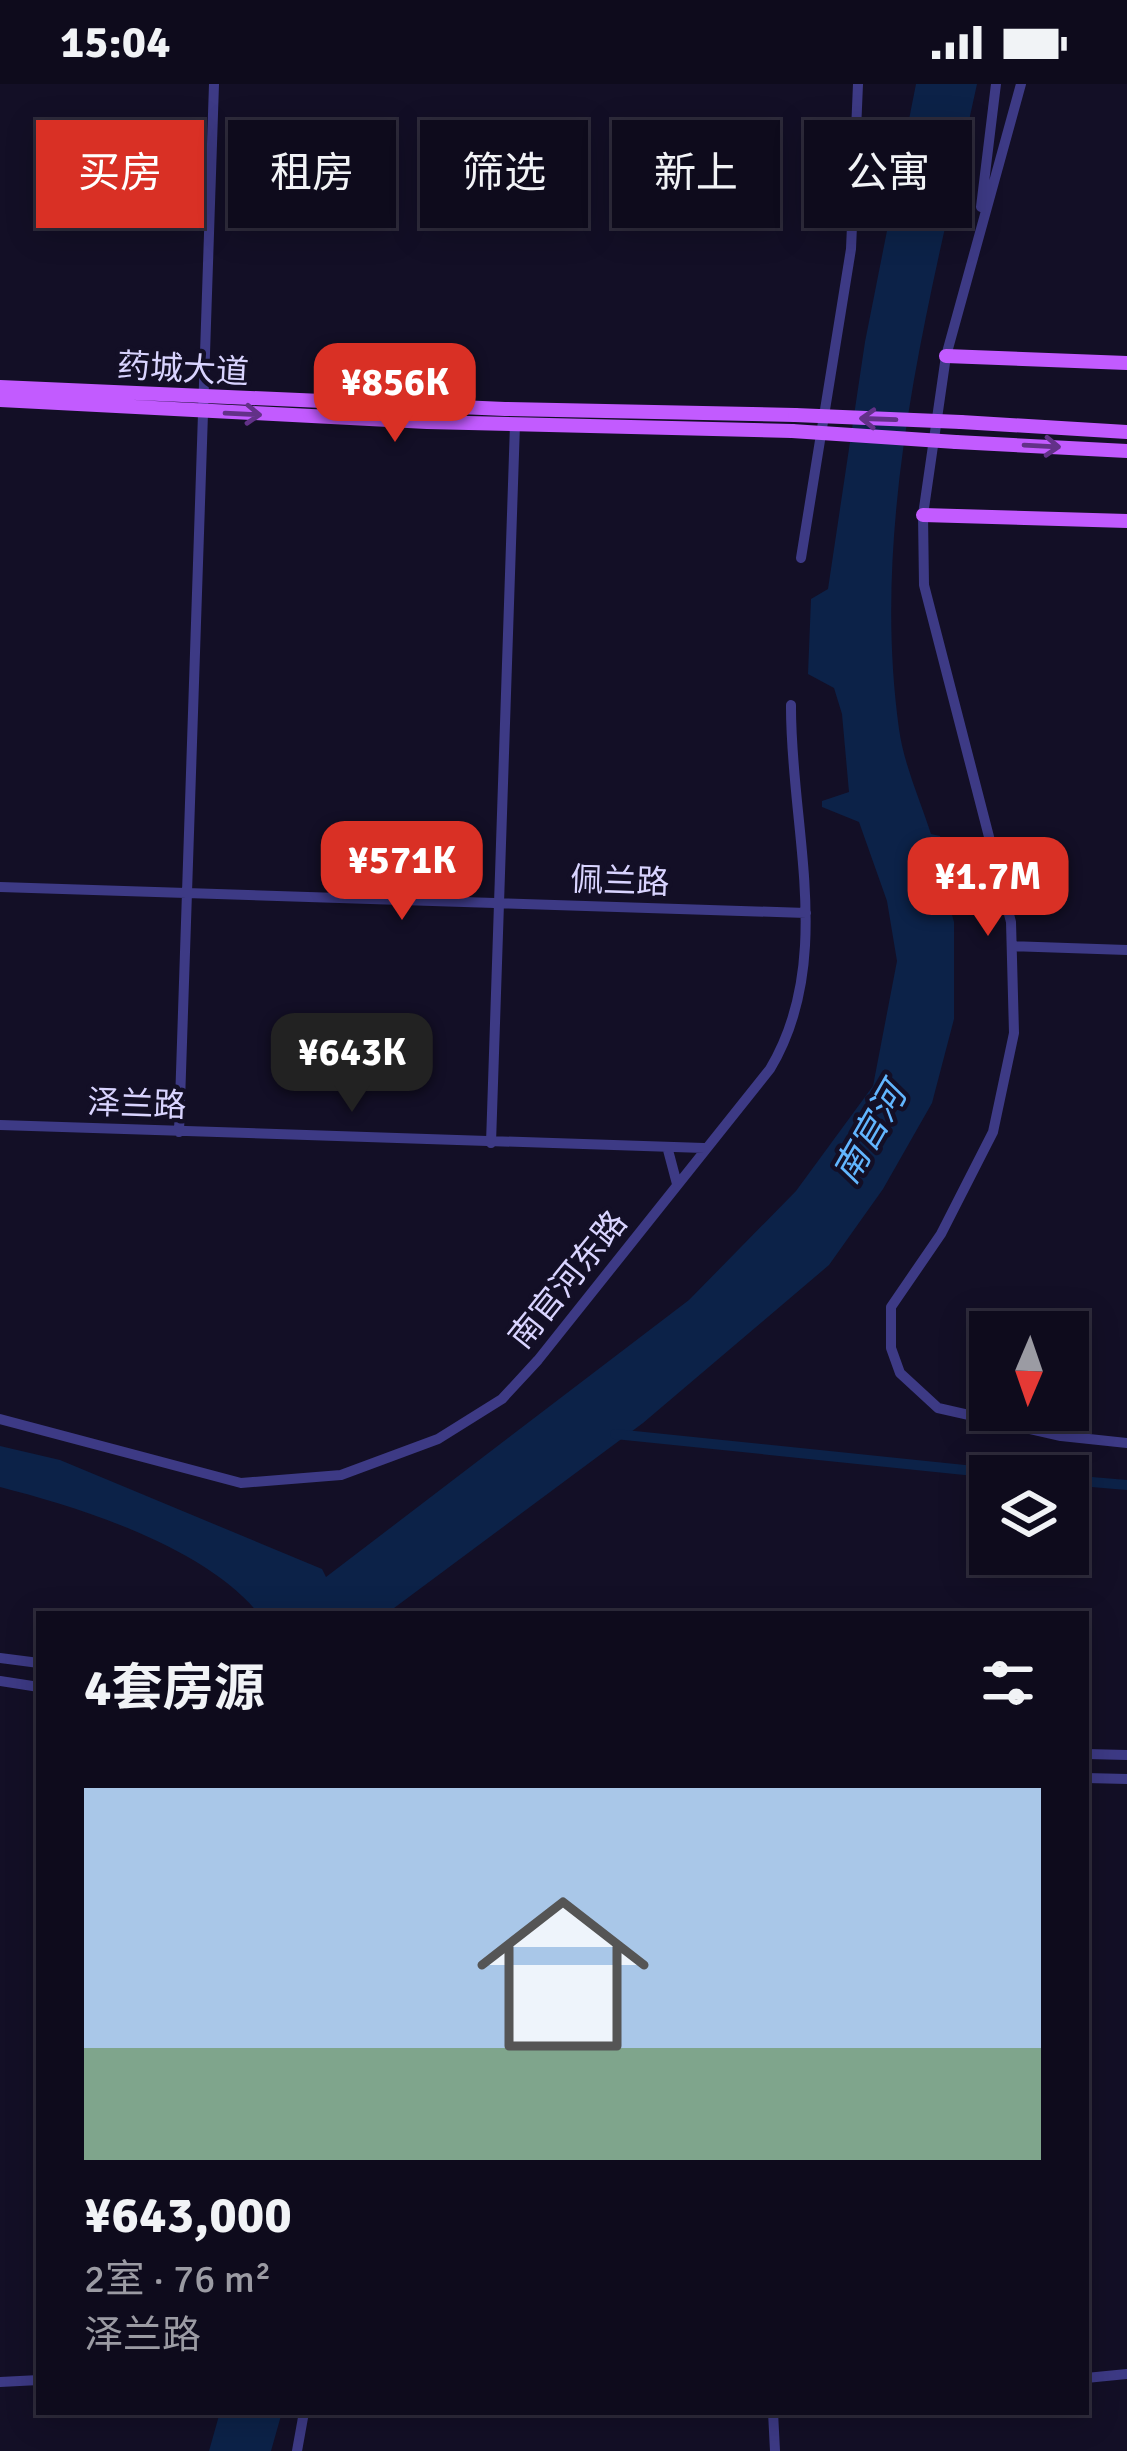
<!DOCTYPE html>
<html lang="zh">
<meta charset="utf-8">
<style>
:root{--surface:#0e0b1c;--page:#171425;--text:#f1f3f6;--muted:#9b9ba3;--line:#2e2b3b;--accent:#d93025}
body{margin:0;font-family:Signika,"Noto Sans SC",sans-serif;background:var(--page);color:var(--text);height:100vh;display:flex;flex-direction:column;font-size:45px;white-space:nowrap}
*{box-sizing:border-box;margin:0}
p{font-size:39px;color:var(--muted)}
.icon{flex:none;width:66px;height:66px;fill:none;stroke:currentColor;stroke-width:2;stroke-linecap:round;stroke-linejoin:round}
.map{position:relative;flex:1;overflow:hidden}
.panel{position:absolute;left:36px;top:1527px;width:1053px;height:804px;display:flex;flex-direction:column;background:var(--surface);border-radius:0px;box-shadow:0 6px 30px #0003,0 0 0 3px var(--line)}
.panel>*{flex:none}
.top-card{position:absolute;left:36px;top:36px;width:1056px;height:108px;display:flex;gap:24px}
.needle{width:78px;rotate:182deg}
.fabs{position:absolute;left:969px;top:1227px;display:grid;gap:24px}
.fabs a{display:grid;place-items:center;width:120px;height:120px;border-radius:0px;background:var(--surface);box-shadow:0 6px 30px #0003,0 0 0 3px var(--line);font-size:60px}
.price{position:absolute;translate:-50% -102px;padding:0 27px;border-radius:24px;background:var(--accent);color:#fff;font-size:39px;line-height:78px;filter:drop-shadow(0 3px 6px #0008)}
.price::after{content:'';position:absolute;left:50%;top:72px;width:36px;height:27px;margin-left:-18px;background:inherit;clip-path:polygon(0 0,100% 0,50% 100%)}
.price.selected{background:#222;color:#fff}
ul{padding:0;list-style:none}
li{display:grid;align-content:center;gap:24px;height:636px;padding:0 48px}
li span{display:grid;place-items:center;height:372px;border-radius:0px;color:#555}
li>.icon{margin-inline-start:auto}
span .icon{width:216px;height:216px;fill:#fffc;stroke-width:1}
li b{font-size:51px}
h2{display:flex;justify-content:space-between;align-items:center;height:144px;padding:0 48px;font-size:51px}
.tag{padding:0 42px;border-radius:0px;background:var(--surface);box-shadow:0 6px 30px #0003,0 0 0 3px var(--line);font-size:42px;line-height:108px}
.tag.selected{background:var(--accent);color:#fff}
.status{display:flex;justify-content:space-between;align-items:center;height:84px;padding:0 60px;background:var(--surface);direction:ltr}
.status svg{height:33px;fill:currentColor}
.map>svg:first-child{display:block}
</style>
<div class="status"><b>15:04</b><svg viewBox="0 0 49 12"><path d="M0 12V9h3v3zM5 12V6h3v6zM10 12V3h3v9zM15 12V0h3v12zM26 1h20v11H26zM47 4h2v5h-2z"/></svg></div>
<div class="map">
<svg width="1127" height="2367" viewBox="0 0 1127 2367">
<rect width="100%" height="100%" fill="#130f26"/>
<path fill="#0c2248" d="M 916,0 L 977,0 C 932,210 869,429 899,645 C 904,681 920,716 931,750 L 940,752 L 943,769 L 937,776 L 954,838 L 954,935 L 932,1019 L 883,1105 L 829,1181 L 643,1339 L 386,1530 L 259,1530 C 205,1463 82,1424 0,1403 L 0,1362 L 60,1376 L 322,1485 L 326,1493 L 689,1216 L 796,1107 L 873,1002 L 897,877 L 887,817 L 859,738 L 822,723 L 822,717 L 849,708 L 842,630 L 834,604 L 808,590 L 811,515 L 828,505 L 865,258 Z
M 220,2328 L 282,2328 L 271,2367 L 209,2367 Z"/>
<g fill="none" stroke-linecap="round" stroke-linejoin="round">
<path stroke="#0c2248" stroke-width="10" d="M 615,1350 L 1023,1392
M 1068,1396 L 1127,1401"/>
<path stroke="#3d3a85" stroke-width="10" d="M 1021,0 L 946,272 L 923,431 L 924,501 L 1011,838 L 1014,949 L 993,1048 L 941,1150 L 891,1223 L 891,1264 L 900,1289 L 938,1324 L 1061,1352 L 1127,1359
M 981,123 L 996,0
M 801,474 L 851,165 L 858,0
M 0,803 L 806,829
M 1012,862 L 1127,866
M 0,1041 L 704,1064
M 179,1048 L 214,0
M 491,1059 L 515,340
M 668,1066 L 677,1100
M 0,1335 L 241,1399 L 341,1391 L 438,1355 L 502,1315 L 538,1276 L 770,985 C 836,875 790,742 791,621
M 0,1574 L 39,1579
M 0,1597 L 39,1603
M 1086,1670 L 1127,1671
M 1086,1694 L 1127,1695
M 1086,2294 L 1127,2290
M 0,2298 L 39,2296
M 773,2328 L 775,2367
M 297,2367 L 304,2328"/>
<path stroke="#c25bff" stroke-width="14" d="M 946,272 L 1127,279
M 0,303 L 505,325 L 795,331
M 0,316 L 427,338 L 792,347
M 961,338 L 1127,348
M 956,358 L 1127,367
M 923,431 L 1127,437"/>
<path stroke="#c25bff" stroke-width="14" d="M 795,331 L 961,338
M 792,347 L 956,358"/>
</g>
<defs><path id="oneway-shaft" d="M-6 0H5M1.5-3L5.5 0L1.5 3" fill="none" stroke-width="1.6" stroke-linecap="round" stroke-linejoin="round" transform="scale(3)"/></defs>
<g stroke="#623188">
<use href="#oneway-shaft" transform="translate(243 330) rotate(3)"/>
<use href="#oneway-shaft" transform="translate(878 335) rotate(-178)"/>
<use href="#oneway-shaft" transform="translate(1042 362) rotate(3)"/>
</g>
<g text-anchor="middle" stroke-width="9" stroke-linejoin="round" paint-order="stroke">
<g font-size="33" fill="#d9d4ff" stroke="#130f26">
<text transform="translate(183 284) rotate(3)" y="12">药城大道</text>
<text transform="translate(620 796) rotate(2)" y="12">佩兰路</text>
<text transform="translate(137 1019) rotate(2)" y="12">泽兰路</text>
<text transform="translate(567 1195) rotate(-51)" y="12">南官河东路</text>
</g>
<g font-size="36" font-style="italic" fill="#62b6ff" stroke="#130f26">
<text transform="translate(869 1049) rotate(-60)" y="13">南官河</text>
</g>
</g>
</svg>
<div class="fabs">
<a><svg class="needle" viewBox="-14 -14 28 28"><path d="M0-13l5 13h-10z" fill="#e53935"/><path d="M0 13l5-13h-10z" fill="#9b9ba3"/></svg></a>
<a><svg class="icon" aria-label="layers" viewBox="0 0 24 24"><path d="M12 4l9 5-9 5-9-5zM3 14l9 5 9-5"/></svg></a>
</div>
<b class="price" style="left:395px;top:361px">¥856K</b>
<b class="price" style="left:402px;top:839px">¥571K</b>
<b class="price" style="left:988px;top:855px">¥1.7M</b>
<b class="price selected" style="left:352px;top:1031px">¥643K</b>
<div class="top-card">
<a class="tag selected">买房</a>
<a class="tag">租房</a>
<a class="tag">筛选</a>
<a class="tag">新上</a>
<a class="tag">公寓</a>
</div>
<section class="panel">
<h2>4套房源<svg class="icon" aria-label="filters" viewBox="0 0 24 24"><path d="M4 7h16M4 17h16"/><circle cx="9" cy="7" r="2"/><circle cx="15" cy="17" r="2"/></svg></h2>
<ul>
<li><span style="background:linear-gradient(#a9c7e8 70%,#7fa58c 0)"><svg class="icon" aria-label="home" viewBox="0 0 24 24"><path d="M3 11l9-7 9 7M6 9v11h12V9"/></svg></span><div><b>¥643,000</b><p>2室 · 76 m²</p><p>泽兰路</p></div></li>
</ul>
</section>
</div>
